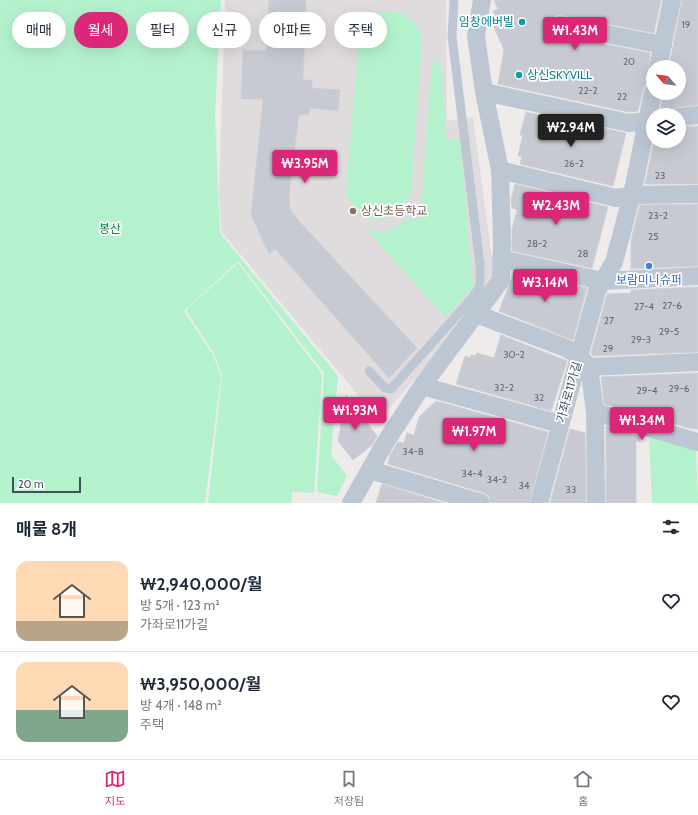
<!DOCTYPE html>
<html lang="ko">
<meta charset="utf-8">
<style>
:root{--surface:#fff;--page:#f6f6f7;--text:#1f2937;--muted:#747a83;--line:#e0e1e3;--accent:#db2777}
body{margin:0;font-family:Cabin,"Noto Sans KR",sans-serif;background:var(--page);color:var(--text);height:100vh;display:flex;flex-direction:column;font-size:15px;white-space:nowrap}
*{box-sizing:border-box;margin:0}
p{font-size:13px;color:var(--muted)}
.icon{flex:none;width:22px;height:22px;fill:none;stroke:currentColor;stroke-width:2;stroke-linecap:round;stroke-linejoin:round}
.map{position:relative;height:503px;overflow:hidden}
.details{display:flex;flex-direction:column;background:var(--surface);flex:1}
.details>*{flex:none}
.hud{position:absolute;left:12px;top:12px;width:400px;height:36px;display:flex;gap:8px}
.needle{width:26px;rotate:298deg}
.fabs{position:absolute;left:646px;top:60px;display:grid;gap:8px}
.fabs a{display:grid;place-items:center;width:40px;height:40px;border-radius:50%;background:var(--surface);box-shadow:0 4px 16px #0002;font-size:20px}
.scale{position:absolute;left:12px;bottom:10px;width:69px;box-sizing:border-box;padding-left:4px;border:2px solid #424e5a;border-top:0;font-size:11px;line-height:14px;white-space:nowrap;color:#424e5a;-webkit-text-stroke:3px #fff;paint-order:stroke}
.price{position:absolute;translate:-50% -34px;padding:0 9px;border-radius:4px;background:var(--accent);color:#fff;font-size:13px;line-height:26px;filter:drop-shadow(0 1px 2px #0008)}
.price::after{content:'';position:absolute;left:50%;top:24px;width:12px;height:9px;margin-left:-6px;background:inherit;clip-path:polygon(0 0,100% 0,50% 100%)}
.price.current{background:#222;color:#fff}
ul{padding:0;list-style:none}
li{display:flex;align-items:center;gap:12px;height:100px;padding:0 16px}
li+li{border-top:1px solid var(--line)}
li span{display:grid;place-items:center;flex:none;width:112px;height:80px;border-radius:12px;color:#555}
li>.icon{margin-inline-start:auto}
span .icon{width:48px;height:48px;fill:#fffc;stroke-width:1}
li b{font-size:17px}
h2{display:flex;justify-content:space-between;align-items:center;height:48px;padding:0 16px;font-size:17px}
.chip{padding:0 14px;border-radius:18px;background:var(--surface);box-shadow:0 4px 16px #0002;font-size:14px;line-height:36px}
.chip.current{background:var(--accent);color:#fff}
.tabs{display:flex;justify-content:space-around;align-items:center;height:56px;border-top:1px solid var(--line);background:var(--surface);font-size:11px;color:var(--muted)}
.tabs a{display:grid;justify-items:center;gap:2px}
.tabs .current{color:var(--accent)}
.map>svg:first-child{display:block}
</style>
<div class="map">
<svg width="698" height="503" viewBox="0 0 698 503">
<rect width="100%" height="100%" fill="#efebeb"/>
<path fill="#e0dcdd" d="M 225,0 L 446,0 L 447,121 L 473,117 L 494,273 L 484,295 L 444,346 L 379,420 L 221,231 L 219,192 Z"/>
<path fill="#b4f2ce" d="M 0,0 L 221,0 L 215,115 L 220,233 L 338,376 L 331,455 L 347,476 L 337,496 L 317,492 L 324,373 L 238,261 L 184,311 L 213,355 L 221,377 L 205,503 L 0,503 Z
M 397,11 C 411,18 418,25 422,40 L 411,191 C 406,201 399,212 388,217 C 369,225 352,210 346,193 L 359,37 L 363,26 L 370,18 L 380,12 Z
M 432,61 L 440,64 L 447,139 L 460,139 L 473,287 L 445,317 L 366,229 C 387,233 389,232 407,219 L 420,220 Z
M 238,263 L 322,374 L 314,493 L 292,492 L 291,503 L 208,503 L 222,376 L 214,353 L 187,312 L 188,308 Z
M 649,437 L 696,449 L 698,503 L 652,503 Z"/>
<path fill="#c7cad2" stroke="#cfd1d8" d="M 269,0 L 306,0 L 303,80 L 312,80 L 312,88 L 340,90 L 338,111 L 310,108 L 309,114 L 299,115 L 289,194 L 290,209 L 299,221 L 417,348 L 389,378 L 275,249 L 269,254 L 251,215 L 263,99 L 241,99 L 243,50 L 266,51 Z
M 494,0 L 661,0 L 654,33 L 562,15 L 556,15 L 552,18 L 550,23 L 550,29 L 553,33 L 558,35 L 650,53 L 648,70 L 653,76 L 653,82 L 645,85 L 643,90 L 638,111 L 629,112 L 498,84 L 504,50 L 492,22 L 497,20 L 493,11 L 498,9 Z
M 682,0 L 698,0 L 698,105 L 678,107 L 673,109 L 669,115 L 662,115 L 660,112 L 663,93 L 679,93 L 679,67 L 669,67 Z
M 526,112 L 626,133 L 613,186 L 520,164 L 522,156 L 518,156 L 523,135 L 520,135 Z
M 698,126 L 698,184 L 645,184 L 654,141 L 679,141 L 679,127 Z
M 515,184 L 608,207 L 592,268 L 512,251 L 512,229 L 517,210 L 512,208 L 511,200 Z
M 698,204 L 698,266 L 631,269 L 631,240 L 640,205 Z
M 514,272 L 587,288 L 573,340 L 499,311 Z
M 698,287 L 698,352 L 593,356 L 591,353 L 607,294 L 631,293 L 631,290 Z
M 501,335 L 567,361 L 551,411 L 456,384 L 465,356 L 470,358 L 471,355 L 475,356 L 477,353 L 494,358 Z
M 698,373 L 698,429 L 689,428 L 604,404 L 601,377 Z
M 346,395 L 377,436 L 372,445 L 353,460 L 338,441 Z
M 436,401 L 548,432 L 529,503 L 491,503 L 489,496 L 484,493 L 388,464 L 390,455 L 398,442 L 404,443 L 407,433 L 414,435 L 419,417 Z
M 606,426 L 640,436 L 640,441 L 636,441 L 636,503 L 606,503 Z
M 570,429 L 585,433 L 586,503 L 550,503 Z
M 382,484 L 444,503 L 376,503 Z"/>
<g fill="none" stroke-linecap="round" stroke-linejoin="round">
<path stroke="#bdc7d3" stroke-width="9" d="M 369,371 L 385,388 L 391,389 L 473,297 L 480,286 L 480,265 L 452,36 L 454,0"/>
<path stroke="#bdc7d3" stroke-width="18" d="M 560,25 L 663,45
M 658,67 L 672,0
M 484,92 L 629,123 L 653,120
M 679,117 L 698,115
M 500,170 L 616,198 L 632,195 L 698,194
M 501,259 L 603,281 L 698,276
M 476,314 L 566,348 L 579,356 L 589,367 L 595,412 L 596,503
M 589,367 L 698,362
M 422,386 L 560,424
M 595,412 L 698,442
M 370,470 L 481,503
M 351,503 L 385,443 L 422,386 L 501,280 L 502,244 L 500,170 L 484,92 L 476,36 L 482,0
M 539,503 L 597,291 L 614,262 L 632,195 L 653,92"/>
</g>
<g fill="#0f9aa8" stroke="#fff" stroke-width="1.5">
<circle cx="522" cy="22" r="4"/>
<circle cx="519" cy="75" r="4"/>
</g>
<circle fill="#8d6e63" stroke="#fff" stroke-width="1.5" cx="353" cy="211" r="4"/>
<circle fill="#3f7fe0" stroke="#fff" stroke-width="1.5" cx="649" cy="266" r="4"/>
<g text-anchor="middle" stroke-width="3.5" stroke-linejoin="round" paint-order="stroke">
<g font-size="10" fill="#636d78">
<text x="686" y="28">19</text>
<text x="629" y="65">20</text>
<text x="588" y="94">22-2</text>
<text x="622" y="100">22</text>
<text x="574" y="167">26-2</text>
<text x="660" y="179">23</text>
<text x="658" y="219">23-2</text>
<text x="653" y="240">25</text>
<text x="537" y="247">28-2</text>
<text x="583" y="257">28</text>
<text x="672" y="309">27-6</text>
<text x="644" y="310">27-4</text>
<text x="609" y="324">27</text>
<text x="669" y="335">29-5</text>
<text x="641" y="343">29-3</text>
<text x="608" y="352">29</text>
<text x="514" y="358">30-2</text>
<text x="504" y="391">32-2</text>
<text x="679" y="392">29-6</text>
<text x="647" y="394">29-4</text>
<text x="539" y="401">32</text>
<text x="413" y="455">34-8</text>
<text x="472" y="477">34-4</text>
<text x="497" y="483">34-2</text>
<text x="524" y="489">34</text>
<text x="571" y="493">33</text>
</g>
<g font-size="12" fill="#0d838f" stroke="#fff" text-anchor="end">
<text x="514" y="26">임창에버빌</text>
<text x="527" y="79" text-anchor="start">상신SKYVILL</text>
</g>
<g font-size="12" fill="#785e54" stroke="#fff" text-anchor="start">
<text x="361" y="215">상신초등학교</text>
</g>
<g font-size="12" fill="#0e814c" stroke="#fff">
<text x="110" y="233">봉산</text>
</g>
<g font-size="12" fill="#366cbe" stroke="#fff">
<text x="649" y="284">보람미니슈퍼</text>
</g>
<g font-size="12" fill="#424e5a" stroke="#fff">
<text transform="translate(569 392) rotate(-74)" y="4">가좌로11가길</text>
</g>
</g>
</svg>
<div class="fabs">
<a><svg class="needle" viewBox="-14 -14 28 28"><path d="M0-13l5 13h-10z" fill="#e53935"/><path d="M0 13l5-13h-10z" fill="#747a83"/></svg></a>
<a><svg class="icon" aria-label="layers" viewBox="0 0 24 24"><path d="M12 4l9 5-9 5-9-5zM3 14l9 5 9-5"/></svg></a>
</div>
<div class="scale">20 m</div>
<b class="price" style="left:575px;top:51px">₩1.43M</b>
<b class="price current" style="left:571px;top:148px">₩2.94M</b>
<b class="price" style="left:305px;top:184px">₩3.95M</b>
<b class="price" style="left:556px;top:226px">₩2.43M</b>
<b class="price" style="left:545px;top:303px">₩3.14M</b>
<b class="price" style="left:355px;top:431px">₩1.93M</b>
<b class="price" style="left:642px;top:441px">₩1.34M</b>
<b class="price" style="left:474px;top:452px">₩1.97M</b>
<div class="hud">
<a class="chip">매매</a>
<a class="chip current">월세</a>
<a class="chip">필터</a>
<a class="chip">신규</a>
<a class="chip">아파트</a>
<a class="chip">주택</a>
</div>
</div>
<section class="details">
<h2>매물 8개<svg class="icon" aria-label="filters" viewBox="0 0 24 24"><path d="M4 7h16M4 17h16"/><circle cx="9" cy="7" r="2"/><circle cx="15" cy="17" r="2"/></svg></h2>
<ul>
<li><span style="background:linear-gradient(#ffd9b3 75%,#b9a48a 0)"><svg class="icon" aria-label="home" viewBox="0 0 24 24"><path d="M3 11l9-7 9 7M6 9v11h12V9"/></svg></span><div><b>₩2,940,000/월</b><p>방 5개 · 123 m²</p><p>가좌로11가길</p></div><svg class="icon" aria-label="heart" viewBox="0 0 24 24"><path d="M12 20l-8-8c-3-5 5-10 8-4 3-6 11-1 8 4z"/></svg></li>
<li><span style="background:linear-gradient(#ffd9b3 60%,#7fa58c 0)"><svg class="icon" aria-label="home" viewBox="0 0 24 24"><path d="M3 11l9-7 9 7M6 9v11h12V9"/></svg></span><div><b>₩3,950,000/월</b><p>방 4개 · 148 m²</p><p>주택</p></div><svg class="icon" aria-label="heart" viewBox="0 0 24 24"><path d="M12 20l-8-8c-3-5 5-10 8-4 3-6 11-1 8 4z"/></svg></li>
</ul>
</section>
<nav class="tabs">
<a class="current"><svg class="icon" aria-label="map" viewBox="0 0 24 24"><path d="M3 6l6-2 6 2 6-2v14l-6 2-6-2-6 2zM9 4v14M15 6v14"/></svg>지도</a>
<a><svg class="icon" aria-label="saved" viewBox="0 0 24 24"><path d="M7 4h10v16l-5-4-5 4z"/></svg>저장됨</a>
<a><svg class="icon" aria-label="home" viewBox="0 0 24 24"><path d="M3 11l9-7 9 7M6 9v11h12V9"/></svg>홈</a>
</nav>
